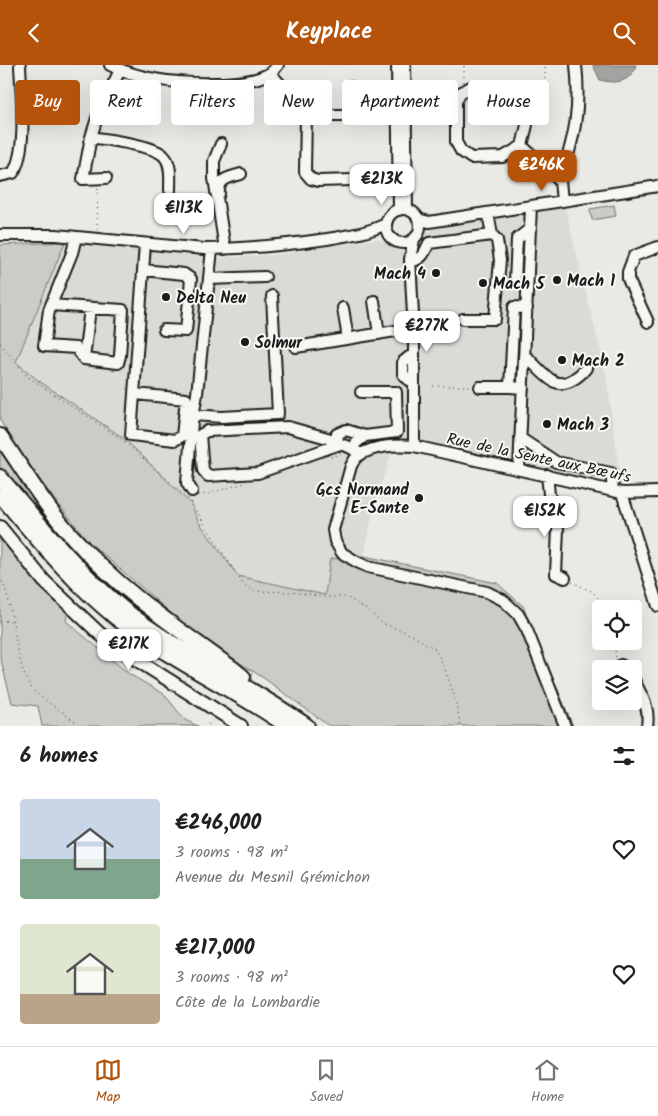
<!DOCTYPE html>
<meta charset="utf-8">
<style>
:root{--surface:#fff;--page:#f6f6f6;--text:#202124;--muted:#757577;--line:#e0e0e0;--accent:#b45309}
body{margin:0;font-family:Kalam,sans-serif;background:var(--page);color:var(--text);height:100vh;display:flex;flex-direction:column;font-size:19px;white-space:nowrap}
*{box-sizing:border-box;margin:0}
p{font-size:16px;color:var(--muted)}
.icon{flex:none;width:28px;height:28px;fill:none;stroke:currentColor;stroke-width:2;stroke-linecap:round;stroke-linejoin:round}
.map{position:relative;height:661px;overflow:hidden}
.panel{display:flex;flex-direction:column;background:var(--surface);flex:1}
.panel>*{flex:none}
.hud{position:absolute;left:15px;top:15px;width:629px;height:45px;display:flex;gap:10px}
.fabs{position:absolute;left:592px;top:535px;display:grid;gap:10px}
.fabs a{display:grid;place-items:center;width:50px;height:50px;border-radius:5px;background:var(--surface);box-shadow:0 5px 20px #0002;font-size:25px}
.price{position:absolute;translate:-50% -42px;padding:0 11px;border-radius:10px;background:#fff;color:#222;font-size:16px;line-height:32px;filter:drop-shadow(0 1px 2px #0008)}
.price::after{content:'';position:absolute;left:50%;top:30px;width:15px;height:11px;margin-left:-8px;background:inherit;clip-path:polygon(0 0,100% 0,50% 100%)}
.price.selected{background:var(--accent);color:#fff}
ul{padding:0;list-style:none}
li{display:flex;align-items:center;gap:15px;height:125px;padding:0 20px}
li span{display:grid;place-items:center;flex:none;width:140px;height:100px;border-radius:5px;color:#555}
li>.icon{margin-inline-start:auto}
span .icon{width:60px;height:60px;fill:#fffc;stroke-width:1}
li b{font-size:21px}
h2{display:flex;justify-content:space-between;align-items:center;height:60px;padding:0 20px;font-size:21px}
.pill{padding:0 18px;border-radius:5px;background:var(--surface);box-shadow:0 5px 20px #0002;font-size:18px;line-height:45px}
.pill.selected{background:var(--accent);color:#fff}
header{display:flex;justify-content:space-between;align-items:center;height:65px;padding:0 20px;background:var(--accent);color:#fff;font-size:22px;font-weight:800}
.menu{display:flex;justify-content:space-around;align-items:center;height:70px;border-top:1px solid var(--line);background:var(--surface);font-size:14px;color:var(--muted)}
.menu a{display:grid;justify-items:center;gap:2px}
.menu .selected{color:var(--accent)}
.map>svg:first-child{display:block}
</style>
<header><svg class="icon" aria-label="back" viewBox="0 0 24 24"><path d="M15 5l-7 7 7 7"/></svg>Keyplace<svg class="icon" aria-label="search" viewBox="0 0 24 24"><circle cx="10" cy="10" r="6"/><path d="M15 15l6 6"/></svg></header>
<div class="map">
<svg width="658" height="661" viewBox="0 0 658 661">
<rect width="100%" height="100%" fill="#e9e9e5"/>
<filter id="ink" filterUnits="userSpaceOnUse"><feTurbulence type="fractalNoise" baseFrequency=".02" numOctaves="2"/><feDisplacementMap in="SourceGraphic" scale="10" xChannelSelector="R" yChannelSelector="G"/><feConvolveMatrix kernelMatrix="1 2 1 2 8 2 1 2 1" color-interpolation-filters="sRGB"/></filter>
<g filter="url(#ink)">
<path fill="#dadad6" d="M 563,135 L 606,309 L 622,425 L 395,378 L 375,437 L 364,491 L 330,494 L 325,530 L 238,511 L 198,456 L 191,439 L 136,385 L 122,372 L 39,316 L 16,297 L 65,177 L 216,193 L 271,190 L 377,174 L 389,178 L 399,186 L 408,186 L 421,175 L 428,154 Z"/>
<path fill="#cbcbc7" stroke="#747472" d="M 614,140 L 616,151 L 592,155 L 590,144 Z
M 65,177 L 16,297 L 39,316 L 122,372 L 136,385 L 191,439 L 198,456 L 238,511 L 325,530 L 330,494 L 364,491 L 497,518 L 523,541 L 573,661 L 329,661 L 265,614 L 195,569 L 89,477 L 22,393 L 0,355 L 0,180 Z
M 0,386 L 32,432 L 56,462 L 52,464 L 0,402 Z
M 0,469 L 68,544 L 66,556 L 129,609 L 164,629 L 185,655 L 198,661 L 42,661 L 38,641 L 12,638 L 0,592 Z"/>
<path fill="#a3a3a1" stroke="#6d6d6c" d="M 593,0 L 636,0 C 630,18 617,19 600,15 Z"/>
<g fill="none" stroke-linecap="round" stroke-linejoin="round">
<defs>
<path id="minor" d="M 110,0 C 143,16 180,19 216,18 C 233,18 255,17 270,8 C 273,6 276,2 278,0
M 397,0 L 399,145
M 405,0 L 407,144
M 270,8 L 303,44 L 306,50 L 305,107 L 311,114 L 318,116 L 353,115
M 306,50 L 346,50 L 351,47 L 350,22
M 91,72 C 108,75 154,80 164,91 C 172,99 170,115 170,125
M 221,79 L 214,96 L 214,113 L 225,184
M 522,81 L 503,92 L 471,93 L 461,86 L 456,77 L 456,37 L 460,28 L 471,22 L 510,22 L 524,29 L 531,43 L 522,81 L 560,116 L 562,136
M 0,111 L 13,108 C 28,84 21,29 20,0
M 106,113 L 83,114 L 91,72 L 98,50 L 120,5
M 560,116 C 574,74 581,45 576,0
M 219,129 C 218,113 228,113 241,109
M386 161a17 17 0 1 1 34 0a17 17 0 1 1-34 0Z
M 418,154 L 429,157 L 658,121
M 0,170 L 56,170 L 204,184 C 245,184 286,180 327,174 C 349,170 365,169 386,159
M 414,174 L 410,194 L 414,268 L 414,381
M 410,197 C 422,194 424,189 429,178 L 492,170 L 488,148
M 143,205 L 184,209 L 191,214 L 186,266 L 164,265
M 209,214 L 265,212
M 515,217 L 517,174 L 531,163
M 374,236 L 379,269
M 51,240 L 123,245 L 120,291 L 118,298 L 84,294 L 76,283 L 44,281 L 49,245 L 51,240 L 72,188 L 76,172
M 343,243 L 348,274
M 463,254 L 495,254 L 500,195 L 497,175 L 492,170
M 648,257 L 628,214 L 628,207 L 634,191 L 658,182
M 296,282 L 414,263
M 524,292 L 528,293 C 535,300 547,314 555,317 C 566,322 580,311 586,303
M 84,294 L 90,243
M 414,315 L 409,315 L 403,309 L 403,297 L 409,292 L 414,291
M 480,322 L 510,322
M 523,323 L 510,322 L 514,242 L 527,243
M 135,329 L 186,334 L 182,371 L 175,375 L 131,370 L 145,179
M 193,350 L 222,352 L 278,349 L 272,231
M 520,373 L 556,397 L 611,408 L 613,425
M 338,376 L 288,362 L 207,366 L 200,370 L 203,405 L 208,411 L 258,408 L 340,379
M 356,378 L 365,371 L 397,367 L 396,327 L 361,327
M 361,389 L 349,382 L 340,379 L 338,376 L 337,369 L 346,365 L 365,371
M 519,404 L 531,141
M 547,410 L 549,429 L 558,464 L 556,509 L 565,513
M 192,426 L 187,418 L 192,357 L 197,329 L 212,184
M 622,428 L 658,541
M 621,600 L 628,604
M 634,615 C 642,632 650,642 647,661
M 565,661 L 527,565 L 518,549 L 503,535 L 487,527 L 368,502 L 357,497 L 342,488 L 335,476 L 333,465 L 351,401 C 353,397 355,393 358,391 C 374,380 396,380 414,381 L 622,428 L 658,427"/>
<path id="major" d="M 0,462 L 44,516 L 100,569 L 134,593 L 241,661"/>
<path id="highway" d="M 0,371 C 23,404 44,440 71,470 C 117,523 175,562 232,603 L 243,612
M 0,412 C 38,457 76,505 122,543 C 179,588 247,619 307,661
M 0,430 C 36,472 71,516 114,551 C 167,594 231,622 287,661"/>
</defs>
<use href="#minor" stroke="#1c1c1c" stroke-width="14"/>
<use href="#major" stroke="#1c1c1c" stroke-width="16"/>
<use href="#highway" stroke="#1c1c1c" stroke-width="18"/>
<path stroke="#1c1c1c" stroke-width="1" stroke-dasharray="1 4" stroke-linecap="butt" d="M 464,17 L 464,0
M 537,36 L 545,36 L 545,0
M 97,164 L 98,121
M 0,278 L 27,311 L 120,373 L 184,429
M 433,321 L 472,321
M 331,392 L 341,389
M 199,431 L 245,418
M 188,433 L 243,519 L 254,526 L 292,527 L 325,532 L 346,532 L 366,544 L 382,558 L 412,570 L 435,584 L 443,599 L 454,630 L 461,661
M 0,512 C 17,542 12,601 34,626 C 46,638 66,648 80,661
M 572,517 L 593,527 L 608,544
M 0,556 L 13,556
M 616,576 L 615,590 L 616,593
M 208,659 L 212,661"/>
<use href="#minor" stroke="#f6f6f2" stroke-width="10"/>
<use href="#major" stroke="#f6f6f2" stroke-width="12"/>
<use href="#highway" stroke="#f6f6f2" stroke-width="14"/>
</g>
</g>
<g fill="#1c1c1c" stroke="#f6f6f2" stroke-width="2">
<circle cx="436" cy="208" r="5"/>
<circle cx="557" cy="215" r="5"/>
<circle cx="483" cy="218" r="5"/>
<circle cx="166" cy="232" r="5"/>
<circle cx="245" cy="277" r="5"/>
<circle cx="562" cy="295" r="5"/>
<circle cx="547" cy="359" r="5"/>
<circle cx="419" cy="433" r="5"/>
</g>
<g text-anchor="middle" stroke-width="4" stroke-linejoin="round" paint-order="stroke">
<g font-size="16" font-weight="bold" fill="#1c1c1c" stroke="#f6f6f2" text-anchor="start">
<text x="426" y="214" text-anchor="end">Mach 4</text>
<text x="567" y="221">Mach 1</text>
<text x="493" y="224">Mach 5</text>
<text x="176" y="238">Delta Neu</text>
<text x="255" y="283">Solmur</text>
<text x="572" y="301">Mach 2</text>
<text x="557" y="365">Mach 3</text>
<text x="409" y="430" text-anchor="end">Gcs Normand<tspan x="409" dy="18">E-Sante</tspan></text>
</g>
<g font-size="16" fill="#1c1c1c" stroke="#f6f6f2">
<text transform="translate(539 392) rotate(12)" y="6">Rue de la Sente aux Bœufs</text>
</g>
</g>
</svg>
<div class="fabs">
<a><svg class="icon" aria-label="locate" viewBox="0 0 24 24"><circle cx="12" cy="12" r="6"/><path d="M12 2v4M12 18v4M2 12h4M18 12h4"/></svg></a>
<a><svg class="icon" aria-label="layers" viewBox="0 0 24 24"><path d="M12 4l9 5-9 5-9-5zM3 14l9 5 9-5"/></svg></a>
</div>
<b class="price selected" style="left:542px;top:127px">€246K</b>
<b class="price" style="left:382px;top:141px">€213K</b>
<b class="price" style="left:184px;top:170px">€113K</b>
<b class="price" style="left:427px;top:288px">€277K</b>
<b class="price" style="left:545px;top:473px">€152K</b>
<b class="price" style="left:129px;top:606px">€217K</b>
<div class="hud">
<a class="pill selected">Buy</a>
<a class="pill">Rent</a>
<a class="pill">Filters</a>
<a class="pill">New</a>
<a class="pill">Apartment</a>
<a class="pill">House</a>
</div>
</div>
<section class="panel">
<h2>6 homes<svg class="icon" aria-label="filters" viewBox="0 0 24 24"><path d="M4 7h16M4 17h16"/><circle cx="9" cy="7" r="2"/><circle cx="15" cy="17" r="2"/></svg></h2>
<ul>
<li><span style="background:linear-gradient(#c9d6e8 60%,#7fa58c 0)"><svg class="icon" aria-label="home" viewBox="0 0 24 24"><path d="M3 11l9-7 9 7M6 9v11h12V9"/></svg></span><div><b>€246,000</b><p>3 rooms · 98 m²</p><p>Avenue du Mesnil Grémichon</p></div><svg class="icon" aria-label="heart" viewBox="0 0 24 24"><path d="M12 20l-8-8c-3-5 5-10 8-4 3-6 11-1 8 4z"/></svg></li>
<li><span style="background:linear-gradient(#dfe7d0 70%,#b9a48a 0)"><svg class="icon" aria-label="home" viewBox="0 0 24 24"><path d="M3 11l9-7 9 7M6 9v11h12V9"/></svg></span><div><b>€217,000</b><p>3 rooms · 98 m²</p><p>Côte de la Lombardie</p></div><svg class="icon" aria-label="heart" viewBox="0 0 24 24"><path d="M12 20l-8-8c-3-5 5-10 8-4 3-6 11-1 8 4z"/></svg></li>
</ul>
</section>
<nav class="menu">
<a class="selected"><svg class="icon" aria-label="map" viewBox="0 0 24 24"><path d="M3 6l6-2 6 2 6-2v14l-6 2-6-2-6 2zM9 4v14M15 6v14"/></svg>Map</a>
<a><svg class="icon" aria-label="saved" viewBox="0 0 24 24"><path d="M7 4h10v16l-5-4-5 4z"/></svg>Saved</a>
<a><svg class="icon" aria-label="home" viewBox="0 0 24 24"><path d="M3 11l9-7 9 7M6 9v11h12V9"/></svg>Home</a>
</nav>
